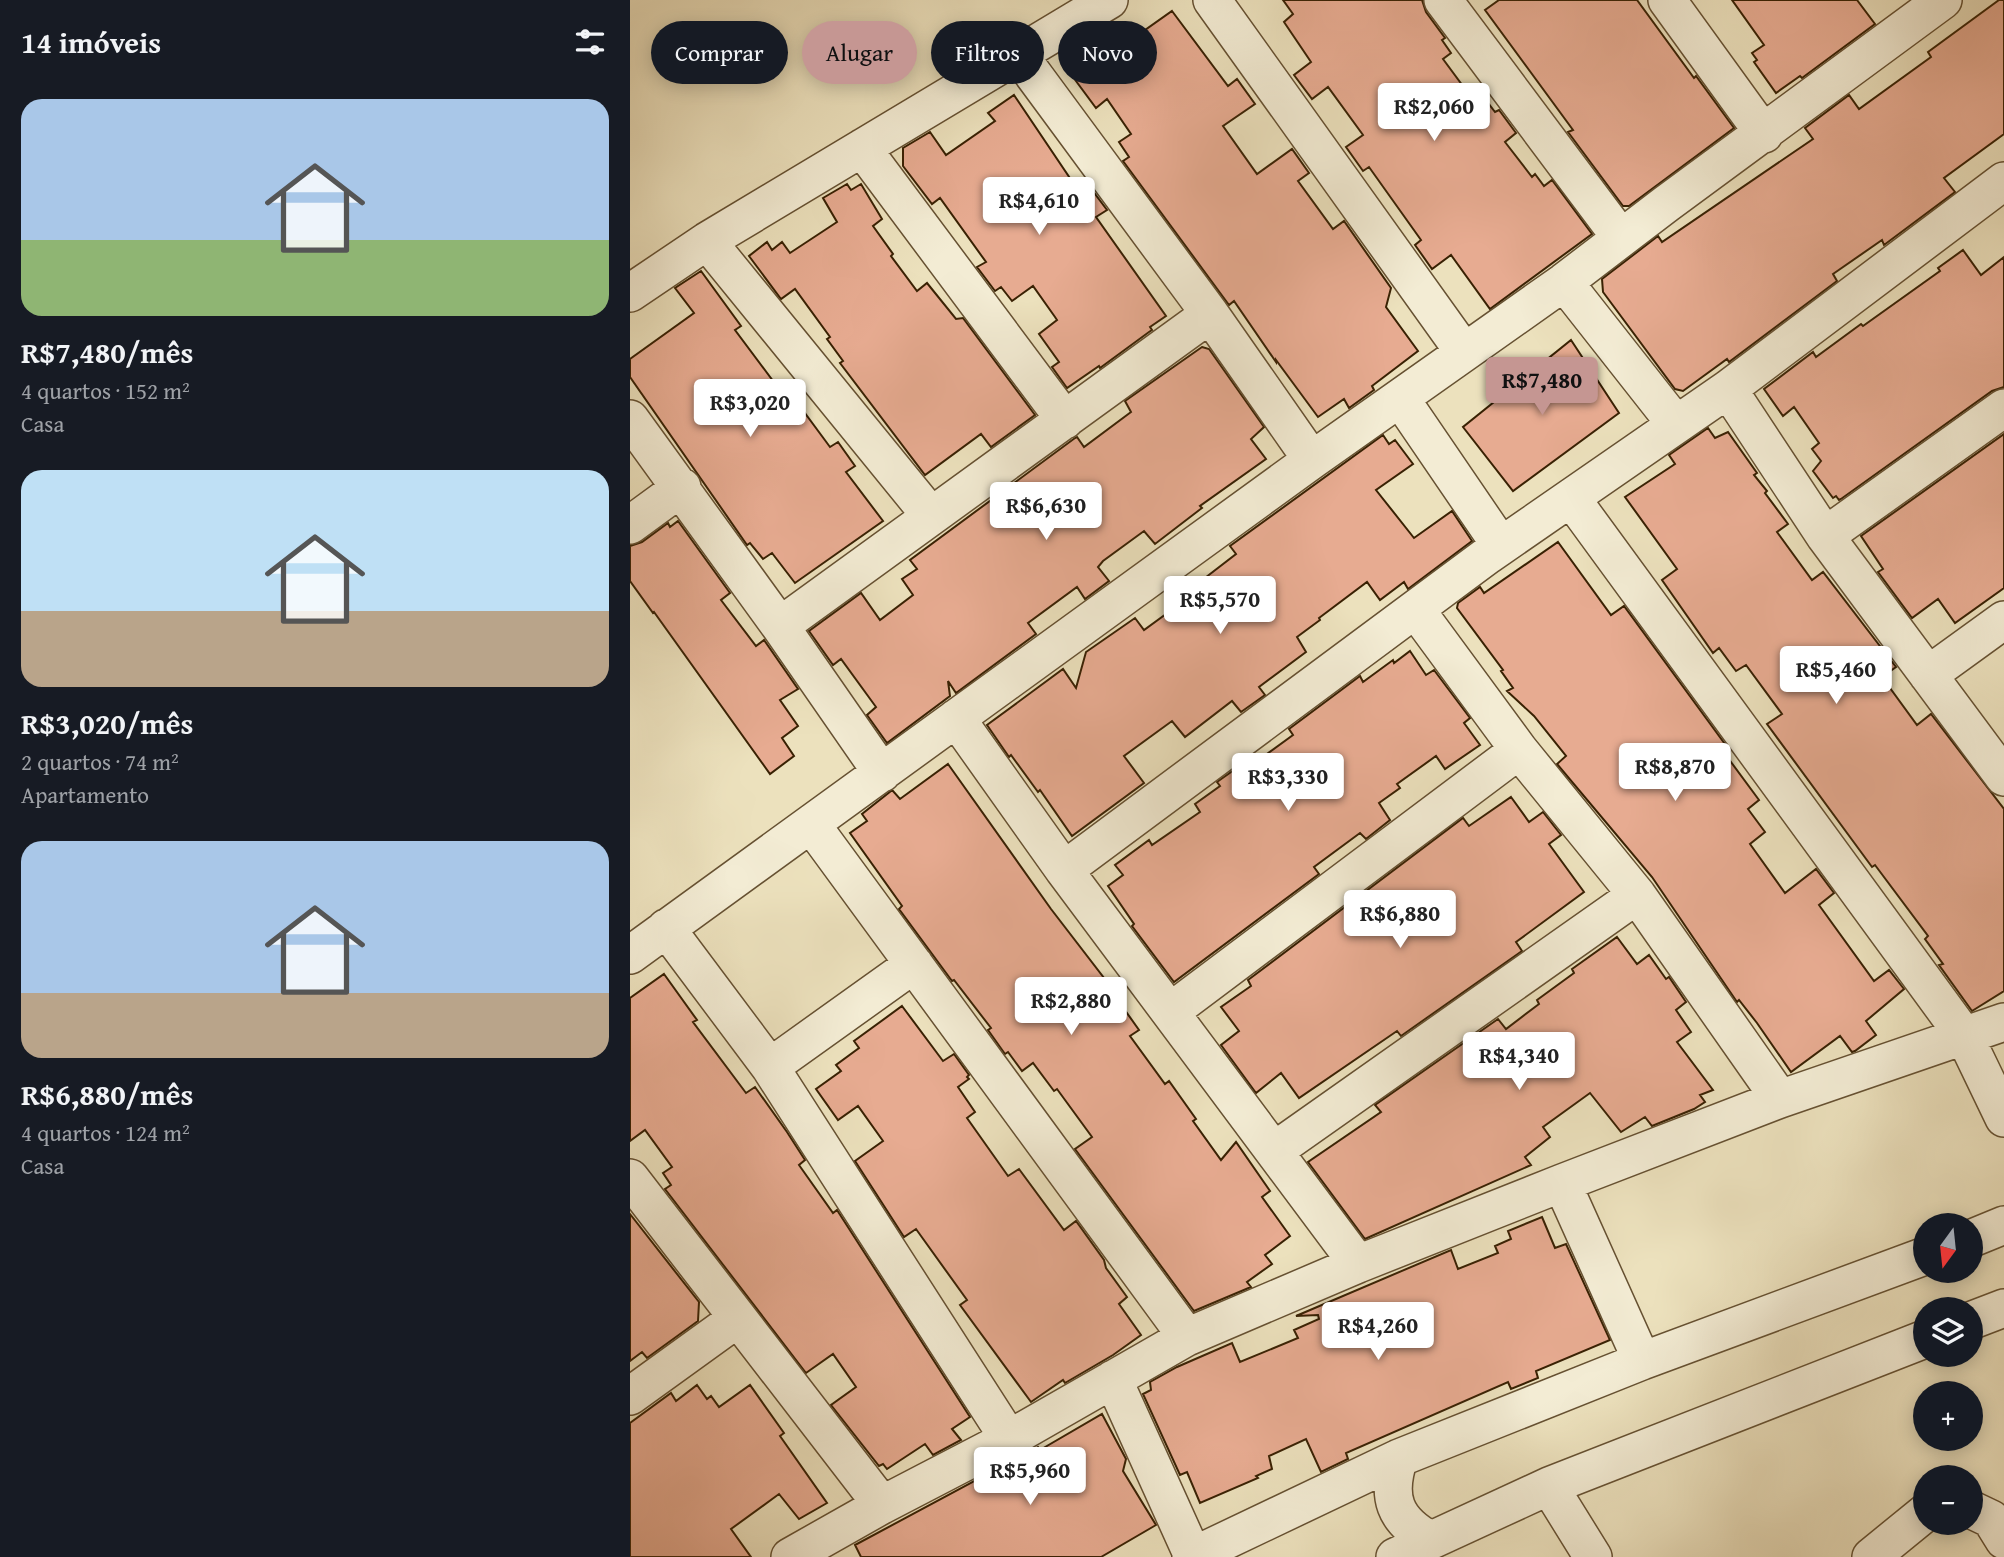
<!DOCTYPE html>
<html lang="pt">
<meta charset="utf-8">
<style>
:root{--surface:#171b24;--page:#20242c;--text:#f1f3f6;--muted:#9ea1a6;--accent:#c59692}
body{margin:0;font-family:"Gentium Book Plus",serif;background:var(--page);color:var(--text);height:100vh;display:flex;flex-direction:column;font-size:26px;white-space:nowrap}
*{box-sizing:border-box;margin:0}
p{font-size:23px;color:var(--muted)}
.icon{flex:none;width:38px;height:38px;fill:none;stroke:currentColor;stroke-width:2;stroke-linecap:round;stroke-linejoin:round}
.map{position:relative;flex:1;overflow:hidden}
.side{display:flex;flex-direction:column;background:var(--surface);width:630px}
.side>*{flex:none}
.banner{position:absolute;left:21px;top:21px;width:665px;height:63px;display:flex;gap:14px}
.needle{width:46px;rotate:195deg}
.buttons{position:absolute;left:1283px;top:1213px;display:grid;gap:14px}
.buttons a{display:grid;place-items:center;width:70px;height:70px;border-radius:50%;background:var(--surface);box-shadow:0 4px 18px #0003;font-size:35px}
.price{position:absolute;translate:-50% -60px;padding:0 16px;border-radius:7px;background:#fff;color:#222;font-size:23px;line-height:46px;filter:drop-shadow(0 2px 4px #0008)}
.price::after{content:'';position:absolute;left:50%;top:42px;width:21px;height:16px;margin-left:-10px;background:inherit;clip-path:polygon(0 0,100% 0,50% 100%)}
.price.selected{background:var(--accent);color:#111}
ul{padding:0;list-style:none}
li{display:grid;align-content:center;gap:14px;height:371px;padding:0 21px}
li span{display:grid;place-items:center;height:217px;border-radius:21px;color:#555}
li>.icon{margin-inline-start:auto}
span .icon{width:126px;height:126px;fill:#fffc;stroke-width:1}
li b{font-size:30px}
h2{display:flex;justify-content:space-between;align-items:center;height:84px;padding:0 21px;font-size:30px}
.tag{padding:0 24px;border-radius:32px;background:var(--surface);box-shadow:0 4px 18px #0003;font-size:24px;line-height:63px}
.tag.selected{background:var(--accent);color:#111}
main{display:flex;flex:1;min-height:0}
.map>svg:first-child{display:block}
</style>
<main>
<section class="side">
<h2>14 imóveis<svg class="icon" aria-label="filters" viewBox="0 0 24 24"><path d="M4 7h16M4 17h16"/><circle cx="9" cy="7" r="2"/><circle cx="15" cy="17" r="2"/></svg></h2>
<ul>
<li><span style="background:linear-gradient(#a9c7e8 65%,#8fb573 0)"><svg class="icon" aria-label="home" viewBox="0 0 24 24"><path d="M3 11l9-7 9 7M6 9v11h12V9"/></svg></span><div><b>R$7,480/mês</b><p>4 quartos · 152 m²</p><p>Casa</p></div></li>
<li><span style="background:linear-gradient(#bfe0f5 65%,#b9a48a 0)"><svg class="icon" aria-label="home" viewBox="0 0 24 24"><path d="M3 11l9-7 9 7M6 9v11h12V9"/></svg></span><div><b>R$3,020/mês</b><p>2 quartos · 74 m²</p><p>Apartamento</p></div></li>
<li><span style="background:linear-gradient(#a9c7e8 70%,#b9a48a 0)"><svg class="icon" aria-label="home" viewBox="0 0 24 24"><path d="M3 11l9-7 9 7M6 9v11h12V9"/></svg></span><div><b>R$6,880/mês</b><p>4 quartos · 124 m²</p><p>Casa</p></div></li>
</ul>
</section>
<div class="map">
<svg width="1374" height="1557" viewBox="0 0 1374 1557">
<rect width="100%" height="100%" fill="#ece1bd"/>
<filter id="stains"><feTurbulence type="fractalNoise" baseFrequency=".00286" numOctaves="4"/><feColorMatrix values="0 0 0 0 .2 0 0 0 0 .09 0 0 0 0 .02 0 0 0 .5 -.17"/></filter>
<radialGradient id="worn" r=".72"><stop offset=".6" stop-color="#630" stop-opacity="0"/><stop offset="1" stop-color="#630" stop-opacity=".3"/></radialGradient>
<path fill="#e7ab91" stroke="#392103" stroke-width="2" d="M 653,0 L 792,0 L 796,12 L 815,38 L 812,40 L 821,53 L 813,59 L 847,105 L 855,99 L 865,112 L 869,110 L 886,133 L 875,142 L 902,177 L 905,174 L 914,186 L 922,180 L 962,234 L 860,309 L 821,255 L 802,269 L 785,245 L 791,240 L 739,167 L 733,171 L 716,147 L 733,135 L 698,87 L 682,99 L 664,75 L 681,62 L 654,22 L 663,14 Z
M 869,0 L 1007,0 L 1064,78 L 1066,76 L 1104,128 L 999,206 L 993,206 L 938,132 L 943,130 L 855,10 Z
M 1102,0 L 1227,0 L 1245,24 L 1172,78 L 1170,76 L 1146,93 L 1124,62 L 1127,60 L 1122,53 L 1134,45 Z
M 1369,0 L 1374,0 L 1374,134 L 1314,178 L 1325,192 L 1254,245 L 1252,240 L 1203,274 L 1207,281 L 1099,362 L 1097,359 L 1053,391 L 1045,389 L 973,292 L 972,279 L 1028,236 L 1032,242 L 1183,139 L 1175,128 L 1219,95 L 1229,109 L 1301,57 L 1298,52 Z
M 542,11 L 598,86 L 607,79 L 625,104 L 593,126 L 627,174 L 662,149 L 679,173 L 668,181 L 703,229 L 714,221 L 761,288 L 756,307 L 788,351 L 742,386 L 744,390 L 719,408 L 714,399 L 688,417 L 646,360 L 646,362 L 604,301 L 599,305 L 493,161 L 499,157 L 489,142 L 501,134 L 477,99 L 466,108 L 443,77 L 471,54 L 474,59 Z
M 384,95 L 450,193 L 459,186 L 477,210 L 466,217 L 536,316 L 520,327 L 522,330 L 519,332 L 470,368 L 469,366 L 437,388 L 422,367 L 429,362 L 409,334 L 427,320 L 425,317 L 403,286 L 382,301 L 371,287 L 365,291 L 347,267 L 356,262 L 310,198 L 302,204 L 273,166 L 273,148 L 300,132 L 316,155 L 365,121 L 358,113 Z
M 217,184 L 221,190 L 231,184 L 252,219 L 243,226 L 263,254 L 261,256 L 287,291 L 297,283 L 326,319 L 333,318 L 405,415 L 361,447 L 351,434 L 295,475 L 210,363 L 213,361 L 197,339 L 200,337 L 165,289 L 151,299 L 119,256 L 137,242 L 142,250 L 152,242 L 160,253 L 207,222 L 193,198 Z
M 1333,250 L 1351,275 L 1374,257 L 1374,387 L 1362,391 L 1211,499 L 1209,500 L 1206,496 L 1203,498 L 1183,471 L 1191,461 L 1182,449 L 1189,443 L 1164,407 L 1153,416 L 1134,389 L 1183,352 L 1186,357 L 1231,324 L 1233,326 L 1310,271 L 1308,268 Z
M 71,271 L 111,326 L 105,330 L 158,401 L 163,397 L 200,447 L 208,442 L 225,466 L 216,472 L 253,521 L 165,583 L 142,553 L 133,559 L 120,543 L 117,545 L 0,377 L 0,359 L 64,313 L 45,288 Z
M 941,340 L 989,413 L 883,491 L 833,427 Z
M 572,347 L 579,349 L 634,427 L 621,439 L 636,459 L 570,506 L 572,508 L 525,544 L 514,531 L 473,561 L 468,567 L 479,581 L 455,599 L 447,587 L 398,623 L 406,634 L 326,693 L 318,681 L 320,696 L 257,743 L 237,715 L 246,707 L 211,659 L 203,665 L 179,631 L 231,593 L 250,620 L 283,595 L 272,579 L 287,569 L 280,560 L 445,438 L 447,437 L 454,447 L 501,412 L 495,401 Z
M 1078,428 L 1085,438 L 1098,432 L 1127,473 L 1124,475 L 1137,491 L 1135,493 L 1158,524 L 1147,532 L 1182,580 L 1193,572 L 1266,667 L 1252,677 L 1287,725 L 1301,714 L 1374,809 L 1374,991 L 1342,1011 L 1309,965 L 1313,964 L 1295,939 L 1298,936 L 1245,865 L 1242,867 L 1137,724 L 1152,714 L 1116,665 L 1106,671 L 1089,648 L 1083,653 L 1032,580 L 1047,569 L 995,497 L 1045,464 L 1039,455 Z
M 1374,434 L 1374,588 L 1325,623 L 1308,599 L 1282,618 L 1248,572 L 1253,569 L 1231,536 Z
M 753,435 L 759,444 L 765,440 L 783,464 L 746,490 L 784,538 L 822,511 L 842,541 L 778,589 L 774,582 L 750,600 L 737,582 L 689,618 L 690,620 L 667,637 L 676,652 L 629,687 L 635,695 L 611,712 L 602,701 L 555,737 L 542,721 L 494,756 L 514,783 L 442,836 L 410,790 L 408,792 L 381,755 L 379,757 L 357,725 L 433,669 L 446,688 L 456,652 L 505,618 L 514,630 L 562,595 L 558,591 L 606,554 L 600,546 Z
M 48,521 L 100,593 L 91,600 L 126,646 L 134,640 L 168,689 L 150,700 L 168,726 L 152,738 L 164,756 L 140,774 L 24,612 L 23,613 L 0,581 L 0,546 L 12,542 L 38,523 L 40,527 Z
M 928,542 L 981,615 L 994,606 L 1100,751 L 1098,758 L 1129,800 L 1118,809 L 1135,832 L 1120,844 L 1155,893 L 1186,869 L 1204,893 L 1189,905 L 1244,981 L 1259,970 L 1274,989 L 1236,1021 L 1246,1035 L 1225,1051 L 1222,1052 L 1210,1036 L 1161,1072 L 1127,1023 L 1109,1000 L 1107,1002 L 1022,877 L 927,764 L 936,756 L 904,716 L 877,691 L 883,688 L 871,671 L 873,670 L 827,608 L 828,603 L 850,587 L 854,593 Z
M 780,651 L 796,675 L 804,670 L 840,718 L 834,723 L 850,745 L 815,769 L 806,756 L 767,784 L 770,788 L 749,803 L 760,820 L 736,839 L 730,833 L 684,867 L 689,874 L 544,982 L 502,926 L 504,924 L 478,886 L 493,875 L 485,865 L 519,840 L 522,845 L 570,812 L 565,804 L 590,786 L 587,782 L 611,765 L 615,770 L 663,735 L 659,729 L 730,676 L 733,682 L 763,660 L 764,663 Z
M 318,764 L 421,909 L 494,1004 L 492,1006 L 509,1030 L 500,1036 L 535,1084 L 539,1081 L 566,1119 L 563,1121 L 591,1160 L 606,1142 L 640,1191 L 632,1197 L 660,1236 L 635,1255 L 642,1264 L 617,1282 L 621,1287 L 564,1311 L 445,1149 L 462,1137 L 427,1089 L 424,1091 L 403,1063 L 392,1071 L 378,1052 L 375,1054 L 358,1030 L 361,1028 L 324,980 L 322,981 L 269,909 L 272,906 L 220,833 L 237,821 L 232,814 L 261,791 L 263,791 L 270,799 Z
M 881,797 L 899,822 L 913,812 L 931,835 L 919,844 L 954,892 L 886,942 L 892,951 L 771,1036 L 767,1031 L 669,1098 L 651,1073 L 626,1093 L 591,1045 L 609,1031 L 591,1007 L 621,986 L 618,980 L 833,818 L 839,826 Z
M 987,937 L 1007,964 L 1019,955 L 1036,979 L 1039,977 L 1056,1002 L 1046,1010 L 1061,1032 L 1047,1042 L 1083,1090 L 1070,1095 L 1075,1102 L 1064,1109 L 1022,1126 L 1015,1117 L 991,1132 L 960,1093 L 913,1127 L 920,1137 L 895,1157 L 901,1165 L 735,1239 L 678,1162 L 751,1112 L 745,1105 L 868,1019 L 876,1029 L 909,1004 L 907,1000 L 944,973 L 942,969 Z
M 34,974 L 67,1020 L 63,1022 L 116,1093 L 125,1087 L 157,1132 L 175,1160 L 169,1165 L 203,1213 L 207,1210 L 340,1417 L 322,1429 L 331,1440 L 303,1455 L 295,1444 L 257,1469 L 253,1464 L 249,1466 L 201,1405 L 226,1387 L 203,1354 L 176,1373 L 35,1189 L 41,1185 L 33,1173 L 42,1167 L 15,1130 L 0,1141 L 0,998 Z
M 272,1006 L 313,1061 L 324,1054 L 339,1075 L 337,1077 L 339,1079 L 328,1087 L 345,1112 L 337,1118 L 378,1176 L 389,1169 L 434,1230 L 446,1221 L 474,1260 L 476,1268 L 497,1297 L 489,1304 L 511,1335 L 483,1355 L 435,1383 L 433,1380 L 401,1402 L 330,1305 L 337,1300 L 286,1229 L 274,1237 L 225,1161 L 253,1141 L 228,1106 L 208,1120 L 186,1089 L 211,1071 L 206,1065 L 229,1048 L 224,1041 Z
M 0,1214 L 69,1302 L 68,1321 L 17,1358 L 12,1352 L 0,1361 Z
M 912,1217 L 925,1248 L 936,1244 L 980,1340 L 906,1371 L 908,1378 L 881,1389 L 878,1382 L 716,1453 L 718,1459 L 691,1472 L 676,1439 L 639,1456 L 642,1469 L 626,1476 L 628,1478 L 570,1503 L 557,1472 L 550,1475 L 513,1394 L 521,1390 L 520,1382 L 547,1367 L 602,1343 L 610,1362 L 668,1338 L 664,1330 L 689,1319 L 688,1315 L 666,1316 L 821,1250 L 828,1269 L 868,1253 L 865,1246 L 881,1239 L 878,1231 Z
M 67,1385 L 77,1399 L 81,1396 L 89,1407 L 120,1385 L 154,1433 L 150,1436 L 197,1503 L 169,1519 L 149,1494 L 101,1529 L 121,1557 L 0,1557 L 0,1423 L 41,1393 L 46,1401 Z
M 472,1414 L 496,1459 L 493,1471 L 526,1525 L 471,1557 L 231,1557 L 225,1545 L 408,1447 L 410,1450 Z"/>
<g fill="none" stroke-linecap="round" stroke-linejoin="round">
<defs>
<path id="minor" d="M 582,0 L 834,352
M 813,0 L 991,238
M 1037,0 L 1134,134
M 389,55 L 580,314 L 682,460
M 232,148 L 435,420
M 77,241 L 301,516
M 934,282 L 1045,423
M 0,293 L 77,241 L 479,0
M 1098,389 L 1195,536 L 1374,777
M 770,398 L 871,546
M 0,419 L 150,626 L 252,773
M 941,498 L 1335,1037 L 1374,1118
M 0,525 L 52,487
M 1195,536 L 1374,408
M 786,610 L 889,750 L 1007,895 L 1150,1099
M 150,626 L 580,314
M 1298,675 L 1374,620
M 326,718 L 434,870 L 728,1264
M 181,824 L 557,1337
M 434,870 L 858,555 L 1098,389 L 1374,181
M 36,928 L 140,1067 L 379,1439
M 0,955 L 682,460 L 934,282 L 1036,204 L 1313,0
M 540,1012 L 889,750
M 140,1067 L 284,964
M 644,1151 L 1007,895
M 0,1178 L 252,1505
M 932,1183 L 1012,1361
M 1340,1239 L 1374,1225
M 1340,1321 L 1374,1308
M 483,1379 L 563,1556
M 0,1396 L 108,1318
M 769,1458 C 756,1497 764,1520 800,1540
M 919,1486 L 963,1557
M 1340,1509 L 1361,1519 L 1374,1540
M 160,1557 L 252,1505 L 379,1439 L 557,1337 L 728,1264 L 932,1183 L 1150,1099 L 1374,1022
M 561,1557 L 769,1458 L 1012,1361 L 1295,1256
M 765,1557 L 919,1486 L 1295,1339
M 1241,1557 L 1295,1513"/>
</defs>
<use href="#minor" stroke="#665132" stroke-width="40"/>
<use href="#minor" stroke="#f3ecd4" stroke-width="37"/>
</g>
<rect width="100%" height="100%" filter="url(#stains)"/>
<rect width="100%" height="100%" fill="url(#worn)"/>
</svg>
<div class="buttons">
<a><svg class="needle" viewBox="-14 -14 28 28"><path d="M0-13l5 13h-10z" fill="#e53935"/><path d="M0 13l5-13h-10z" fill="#9ea1a6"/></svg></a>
<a><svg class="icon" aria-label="layers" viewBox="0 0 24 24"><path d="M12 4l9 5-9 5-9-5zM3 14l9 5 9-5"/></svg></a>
<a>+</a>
<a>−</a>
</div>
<b class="price" style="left:804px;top:143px">R$2,060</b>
<b class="price" style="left:409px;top:237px">R$4,610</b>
<b class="price selected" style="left:912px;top:417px">R$7,480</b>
<b class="price" style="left:120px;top:439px">R$3,020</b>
<b class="price" style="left:416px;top:542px">R$6,630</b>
<b class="price" style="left:590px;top:636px">R$5,570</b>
<b class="price" style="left:1206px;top:706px">R$5,460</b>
<b class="price" style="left:1045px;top:803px">R$8,870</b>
<b class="price" style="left:658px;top:813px">R$3,330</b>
<b class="price" style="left:770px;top:950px">R$6,880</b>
<b class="price" style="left:441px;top:1037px">R$2,880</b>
<b class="price" style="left:889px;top:1092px">R$4,340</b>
<b class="price" style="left:748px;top:1362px">R$4,260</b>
<b class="price" style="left:400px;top:1507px">R$5,960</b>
<div class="banner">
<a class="tag">Comprar</a>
<a class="tag selected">Alugar</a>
<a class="tag">Filtros</a>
<a class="tag">Novo</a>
</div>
</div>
</main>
